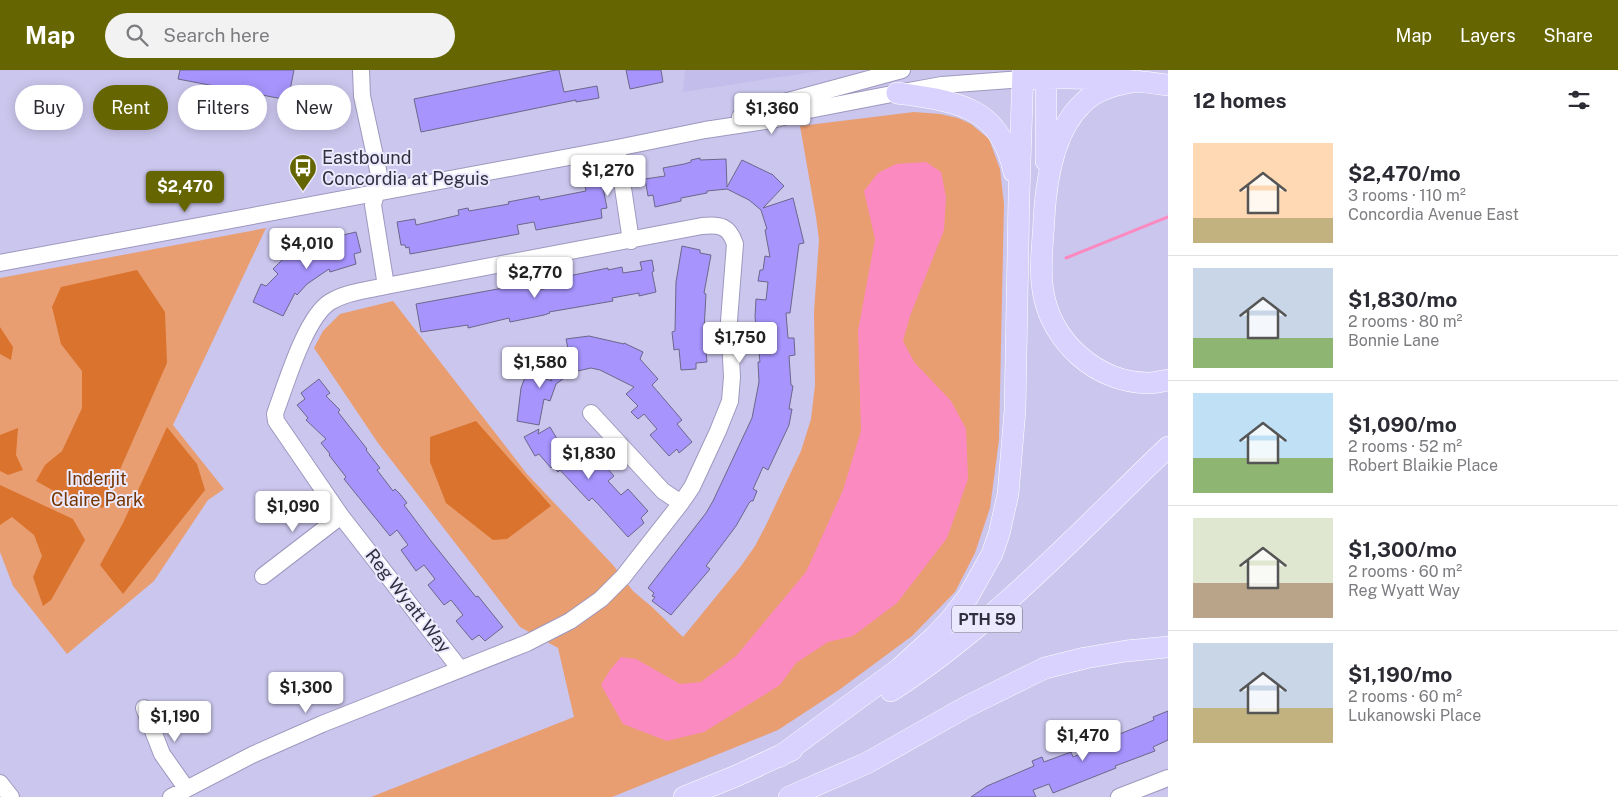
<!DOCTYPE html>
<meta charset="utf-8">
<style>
:root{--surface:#fff;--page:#f2f2f3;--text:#2b2b33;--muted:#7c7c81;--line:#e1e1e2;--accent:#656601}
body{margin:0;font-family:"Public Sans",sans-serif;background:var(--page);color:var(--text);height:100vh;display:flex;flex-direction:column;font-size:19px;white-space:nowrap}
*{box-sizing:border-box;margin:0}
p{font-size:16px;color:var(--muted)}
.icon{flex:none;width:28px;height:28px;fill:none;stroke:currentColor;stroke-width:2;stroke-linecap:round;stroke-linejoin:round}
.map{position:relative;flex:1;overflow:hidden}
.details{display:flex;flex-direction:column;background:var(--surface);width:450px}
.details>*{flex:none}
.hud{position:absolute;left:15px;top:15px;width:475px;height:45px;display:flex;gap:10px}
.price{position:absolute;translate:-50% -42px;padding:0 11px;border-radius:5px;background:#fff;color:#222;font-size:16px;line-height:32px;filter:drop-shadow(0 1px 2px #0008)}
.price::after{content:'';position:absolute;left:50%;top:30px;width:15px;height:11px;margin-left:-8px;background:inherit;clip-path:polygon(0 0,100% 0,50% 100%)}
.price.current{background:var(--accent);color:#fff}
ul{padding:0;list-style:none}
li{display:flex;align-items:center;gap:15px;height:125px;padding:0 25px}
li+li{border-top:1px solid var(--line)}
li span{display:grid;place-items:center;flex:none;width:140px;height:100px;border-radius:0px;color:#555}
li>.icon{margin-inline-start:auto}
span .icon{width:60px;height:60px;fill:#fffc;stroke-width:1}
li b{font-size:21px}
h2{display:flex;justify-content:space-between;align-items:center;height:60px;padding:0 25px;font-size:21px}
.chip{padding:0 18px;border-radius:22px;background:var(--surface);box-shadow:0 2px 12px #0003;font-size:18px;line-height:45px}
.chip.current{background:var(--accent);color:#fff}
header{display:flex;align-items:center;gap:30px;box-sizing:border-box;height:70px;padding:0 25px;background:var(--accent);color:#fff}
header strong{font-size:24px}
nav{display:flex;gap:28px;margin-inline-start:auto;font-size:18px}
.search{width:350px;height:45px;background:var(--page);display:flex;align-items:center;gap:12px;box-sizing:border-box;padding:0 18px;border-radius:28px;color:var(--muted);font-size:19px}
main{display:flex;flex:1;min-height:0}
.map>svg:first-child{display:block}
</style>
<header>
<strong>Map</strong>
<div class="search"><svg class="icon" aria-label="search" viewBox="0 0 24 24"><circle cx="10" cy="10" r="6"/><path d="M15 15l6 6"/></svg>Search here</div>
<nav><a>Map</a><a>Layers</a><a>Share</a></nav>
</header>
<main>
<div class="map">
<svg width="1168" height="727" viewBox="0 0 1168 727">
<rect width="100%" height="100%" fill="#cbc6ed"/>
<path fill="#c3bdec" d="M 685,0 L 826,0 L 683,22 Z"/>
<path fill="#e99e72" d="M 914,42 L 940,44 L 958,48 L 971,54 L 989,69 L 1000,99 L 1004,134 L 999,370 L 990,438 L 975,483 L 955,522 L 912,566 L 839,620 L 778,660 L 612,727 L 371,727 L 574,647 L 558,578 L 520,557 L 378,373 L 314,278 L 323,261 L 340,244 L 393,231 L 527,404 L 613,495 L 633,521 L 652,537 L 683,567 L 741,496 L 755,476 L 766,455 L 801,381 L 811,349 L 815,315 L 814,242 L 819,170 L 816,147 L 800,56 Z
M 266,158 L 173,355 L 224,419 L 208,430 L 154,511 L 67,584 L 13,516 L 0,482 L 0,208 Z"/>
<path fill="#d9732e" d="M 137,200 L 165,242 L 167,293 L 103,438 L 70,430 L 36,411 L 45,395 L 62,381 L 82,338 L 82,301 L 61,274 L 52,237 L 61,217 Z
M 0,257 L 13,277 L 11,290 L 0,284 Z
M 476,351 L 551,436 L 507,469 L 493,470 L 446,433 L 430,392 L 430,367 Z
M 167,357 L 197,394 L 205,420 L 123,524 L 100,495 L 123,453 Z
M 18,358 L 16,385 L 23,400 L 8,405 L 0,401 L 0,365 Z
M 0,415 L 73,449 L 85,470 L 51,530 L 43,536 L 33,507 L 42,486 L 34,465 L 12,447 L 0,455 Z"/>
<path fill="#fb8ac1" d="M 926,92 L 941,102 L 946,127 L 944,160 L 910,246 L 903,271 L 914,292 L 951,331 L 966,359 L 968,409 L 947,468 L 897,533 L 853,566 L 828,572 L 796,593 L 780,615 L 704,662 L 667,671 L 623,654 L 601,615 L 610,600 L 621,587 L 636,589 L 680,614 L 701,612 L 736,586 L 806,502 L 843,420 L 861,361 L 858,261 L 875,169 L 864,121 L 878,103 L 896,94 Z"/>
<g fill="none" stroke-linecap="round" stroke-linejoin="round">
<path stroke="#fb8ac1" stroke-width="3" d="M 1066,188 L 1168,147"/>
</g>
<path fill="#a794fd" stroke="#6c678a" d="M 180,0 L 294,0 L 288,30 L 178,9 Z
M 556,0 L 559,0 L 564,22 L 597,16 L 599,28 L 576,32 L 576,30 L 421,62 L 414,29 Z
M 626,0 L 661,0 L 663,12 L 630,19 Z
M 700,88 L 700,90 L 726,89 L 727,117 L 742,90 L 771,104 L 772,104 L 784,116 L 763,138 L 793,128 L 804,173 L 799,174 L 790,243 L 786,243 L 788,268 L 794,268 L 795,285 L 789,286 L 791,315 L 793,316 L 789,339 L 792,339 L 789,355 L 768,400 L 763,397 L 753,419 L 757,421 L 753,431 L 751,431 L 749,433 L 736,456 L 706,496 L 710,499 L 671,545 L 652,531 L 655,527 L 652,526 L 654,523 L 648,518 L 706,443 L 713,431 L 752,348 L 759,312 L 758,292 L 760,292 L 755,247 L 756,229 L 766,230 L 768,212 L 758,211 L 760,200 L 763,200 L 765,186 L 770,187 L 765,160 L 767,159 L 761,140 L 749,130 L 727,119 L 707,121 L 707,123 L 681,128 L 681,131 L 655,137 L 653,125 L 648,126 L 645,109 L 665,106 L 663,98 L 684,94 L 691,92 L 691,90 Z
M 602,113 L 607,138 L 601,139 L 602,148 L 536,160 L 534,152 L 517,155 L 519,164 L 410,184 L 409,177 L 406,178 L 405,175 L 401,175 L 397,152 L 415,149 L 416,155 L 459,145 L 458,140 L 468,138 L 469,141 L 509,134 L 508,132 L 539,126 L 540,130 L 586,121 L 585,116 Z
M 356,162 L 361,182 L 354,184 L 356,194 L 330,202 L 329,199 L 307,214 L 297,225 L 295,223 L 283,246 L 253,232 L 261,214 L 266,216 L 278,204 L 273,199 L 282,190 L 304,176 L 329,166 L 330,168 Z
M 682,176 L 700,180 L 700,183 L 711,185 L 704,223 L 706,224 L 704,260 L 707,292 L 696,293 L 696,299 L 681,300 L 679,279 L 674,280 L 672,262 L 675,261 L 676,212 Z
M 652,190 L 654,201 L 652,202 L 656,222 L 639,226 L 639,223 L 612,228 L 613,231 L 549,242 L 550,243 L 544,245 L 510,252 L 509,248 L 468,258 L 468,255 L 421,262 L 416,234 L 536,212 L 538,220 L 555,217 L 554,209 L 608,198 L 608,200 L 622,197 L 623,203 L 642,200 L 640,192 Z
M 589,266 L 624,274 L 624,273 L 643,282 L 640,289 L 658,309 L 652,315 L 682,350 L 677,354 L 692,372 L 679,383 L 677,379 L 669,386 L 650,365 L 657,359 L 644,344 L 638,349 L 631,342 L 638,336 L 626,324 L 634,317 L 600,300 L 591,298 L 573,302 L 566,269 Z
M 554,281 L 570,304 L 556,314 L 550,331 L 544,329 L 539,355 L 517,351 L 521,318 L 527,302 L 552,311 L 539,291 Z
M 319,309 L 330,323 L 326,326 L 340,340 L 338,342 L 367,379 L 366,380 L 380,398 L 377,400 L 393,421 L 395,419 L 400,424 L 407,433 L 404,435 L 431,471 L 476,527 L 478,526 L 503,557 L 485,571 L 479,565 L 472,570 L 456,551 L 463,545 L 451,530 L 444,535 L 428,515 L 435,509 L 424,495 L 416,501 L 401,480 L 408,475 L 397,460 L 390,466 L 344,409 L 346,407 L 329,385 L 330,384 L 321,373 L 326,369 L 306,350 L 308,348 L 297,335 L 305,329 L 301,323 Z
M 550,357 L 560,374 L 565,369 L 575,380 L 573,382 L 584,394 L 592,387 L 604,399 L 606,397 L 614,406 L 608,411 L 621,425 L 628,419 L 648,441 L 641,448 L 644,453 L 628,467 L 598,434 L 592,428 L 589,431 L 560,400 L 558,402 L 553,396 L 551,398 L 539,384 L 535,386 L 524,367 L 539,359 L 538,364 Z
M 1168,641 L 1168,670 L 1153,677 L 1155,681 L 1115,696 L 1116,698 L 1053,723 L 1049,714 L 1033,720 L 1036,727 L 971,727 L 987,716 L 1034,696 L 1032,691 L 1042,687 L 1044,692 L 1071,682 L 1073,687 L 1096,677 L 1094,671 L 1111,664 L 1112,667 L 1142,655 L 1154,650 L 1153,647 Z"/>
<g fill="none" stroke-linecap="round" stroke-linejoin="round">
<defs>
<path id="minor" d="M 361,0 L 362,26 L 380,109 L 373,135 L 386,216
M 740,47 L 773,35 L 902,0
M 617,78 L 631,171
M 0,193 L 617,78 L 705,60 L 772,50 L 809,40 L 897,23 L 942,15 L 1023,9
M 591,343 L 663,421 L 681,433
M 263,506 L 341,446
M 144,638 L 162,684 L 186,718
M 0,713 L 11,727
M 171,727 L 252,685 L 322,654 L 527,573 L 570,551 L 601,529 L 623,507 L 681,433 L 692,417 L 718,361 L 730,331 L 732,307 L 729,251 L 735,174 C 729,156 720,154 702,156 L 386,216 C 368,220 346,222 330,232 C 306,247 287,311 277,338 L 275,344 L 276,351 L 341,446 L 460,599
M 1119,727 L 1168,708"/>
<path id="major" d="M 1023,9 C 1071,7 1120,8 1168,15
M 1138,11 C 1119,14 1098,18 1083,33 C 1053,61 1046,111 1044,149 C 1043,173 1039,198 1043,221 C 1051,272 1097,313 1149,313 C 1155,313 1162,311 1168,310
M 897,23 C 957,32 999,35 1014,102
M 1046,91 L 1046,0
M 891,621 C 995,554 1080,461 1168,377
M 779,687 L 900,598 L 933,568 L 951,549 L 968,527 L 992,484 L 999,464 L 1008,424 L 1015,340 L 1019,125 L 1023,0
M 684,727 L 736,706 L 792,680
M 789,727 L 867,693 L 966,637 L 1045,598 L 1085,588 L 1126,581 L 1168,577"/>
</defs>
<use href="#minor" stroke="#9d98be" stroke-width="18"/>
<use href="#major" stroke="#fff" stroke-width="22"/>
<use href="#minor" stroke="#fff" stroke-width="16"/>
<use href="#major" stroke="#d9d2ff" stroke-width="21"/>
</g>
<defs>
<symbol id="bus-pin" viewBox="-11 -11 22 30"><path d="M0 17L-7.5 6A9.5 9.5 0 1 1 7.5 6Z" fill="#656601" stroke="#ebe9fe"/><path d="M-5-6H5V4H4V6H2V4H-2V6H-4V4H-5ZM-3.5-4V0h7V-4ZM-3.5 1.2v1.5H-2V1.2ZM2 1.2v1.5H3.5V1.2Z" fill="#fff"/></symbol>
</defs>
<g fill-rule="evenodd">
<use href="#bus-pin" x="287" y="82" width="32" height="43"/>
</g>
<g text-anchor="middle" stroke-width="4" stroke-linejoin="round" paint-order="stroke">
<rect fill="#ebe9fe" stroke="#6a6878" stroke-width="1" x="952" y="535.5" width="70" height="27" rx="4"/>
<g font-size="16" font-weight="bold" fill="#32303f">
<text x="987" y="555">PTH 59</text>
</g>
<g font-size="18" fill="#32303f" stroke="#ebe9fe" text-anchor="start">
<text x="322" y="94">Eastbound<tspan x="322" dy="21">Concordia at Peguis</tspan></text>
</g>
<g font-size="18" fill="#763500" stroke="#ebe9fe">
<text x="97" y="415">Inderjit<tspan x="97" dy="21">Claire Park</tspan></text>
</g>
<g font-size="18" fill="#32303f" stroke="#ebe9fe">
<text transform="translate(408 531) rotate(52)" y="6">Reg Wyatt Way</text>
</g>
</g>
</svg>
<b class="price" style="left:772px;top:65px">$1,360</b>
<b class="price" style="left:608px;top:127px">$1,270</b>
<b class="price current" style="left:185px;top:143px">$2,470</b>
<b class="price" style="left:307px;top:200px">$4,010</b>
<b class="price" style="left:535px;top:229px">$2,770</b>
<b class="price" style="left:740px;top:294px">$1,750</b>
<b class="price" style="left:540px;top:319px">$1,580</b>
<b class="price" style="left:589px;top:410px">$1,830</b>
<b class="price" style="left:293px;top:463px">$1,090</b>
<b class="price" style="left:306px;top:644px">$1,300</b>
<b class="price" style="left:175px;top:673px">$1,190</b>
<b class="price" style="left:1083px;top:692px">$1,470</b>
<div class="hud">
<a class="chip">Buy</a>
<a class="chip current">Rent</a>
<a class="chip">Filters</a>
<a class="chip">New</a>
</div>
</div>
<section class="details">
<h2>12 homes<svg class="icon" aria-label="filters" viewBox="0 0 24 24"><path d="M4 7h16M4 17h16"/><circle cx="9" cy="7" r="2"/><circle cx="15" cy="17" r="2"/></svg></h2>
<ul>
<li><span style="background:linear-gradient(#ffd9b3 75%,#c2b280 0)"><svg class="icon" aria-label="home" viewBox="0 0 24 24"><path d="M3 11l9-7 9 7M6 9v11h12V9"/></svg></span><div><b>$2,470/mo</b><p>3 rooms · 110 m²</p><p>Concordia Avenue East</p></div></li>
<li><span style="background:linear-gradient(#c9d6e8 70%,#8fb573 0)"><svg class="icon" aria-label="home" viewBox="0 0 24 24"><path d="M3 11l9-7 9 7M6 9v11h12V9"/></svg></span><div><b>$1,830/mo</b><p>2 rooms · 80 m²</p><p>Bonnie Lane</p></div></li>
<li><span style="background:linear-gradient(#bfe0f5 65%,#8fb573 0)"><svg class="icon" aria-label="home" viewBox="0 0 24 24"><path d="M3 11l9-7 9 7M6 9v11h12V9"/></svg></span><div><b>$1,090/mo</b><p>2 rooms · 52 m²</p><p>Robert Blaikie Place</p></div></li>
<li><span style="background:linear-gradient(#dfe7d0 65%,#b9a48a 0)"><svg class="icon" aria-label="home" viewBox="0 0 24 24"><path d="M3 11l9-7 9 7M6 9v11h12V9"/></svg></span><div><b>$1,300/mo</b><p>2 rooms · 60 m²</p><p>Reg Wyatt Way</p></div></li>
<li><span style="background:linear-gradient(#c9d6e8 65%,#c2b280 0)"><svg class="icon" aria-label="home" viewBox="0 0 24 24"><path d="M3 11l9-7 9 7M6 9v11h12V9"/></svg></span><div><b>$1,190/mo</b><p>2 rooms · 60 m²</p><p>Lukanowski Place</p></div></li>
</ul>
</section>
</main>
